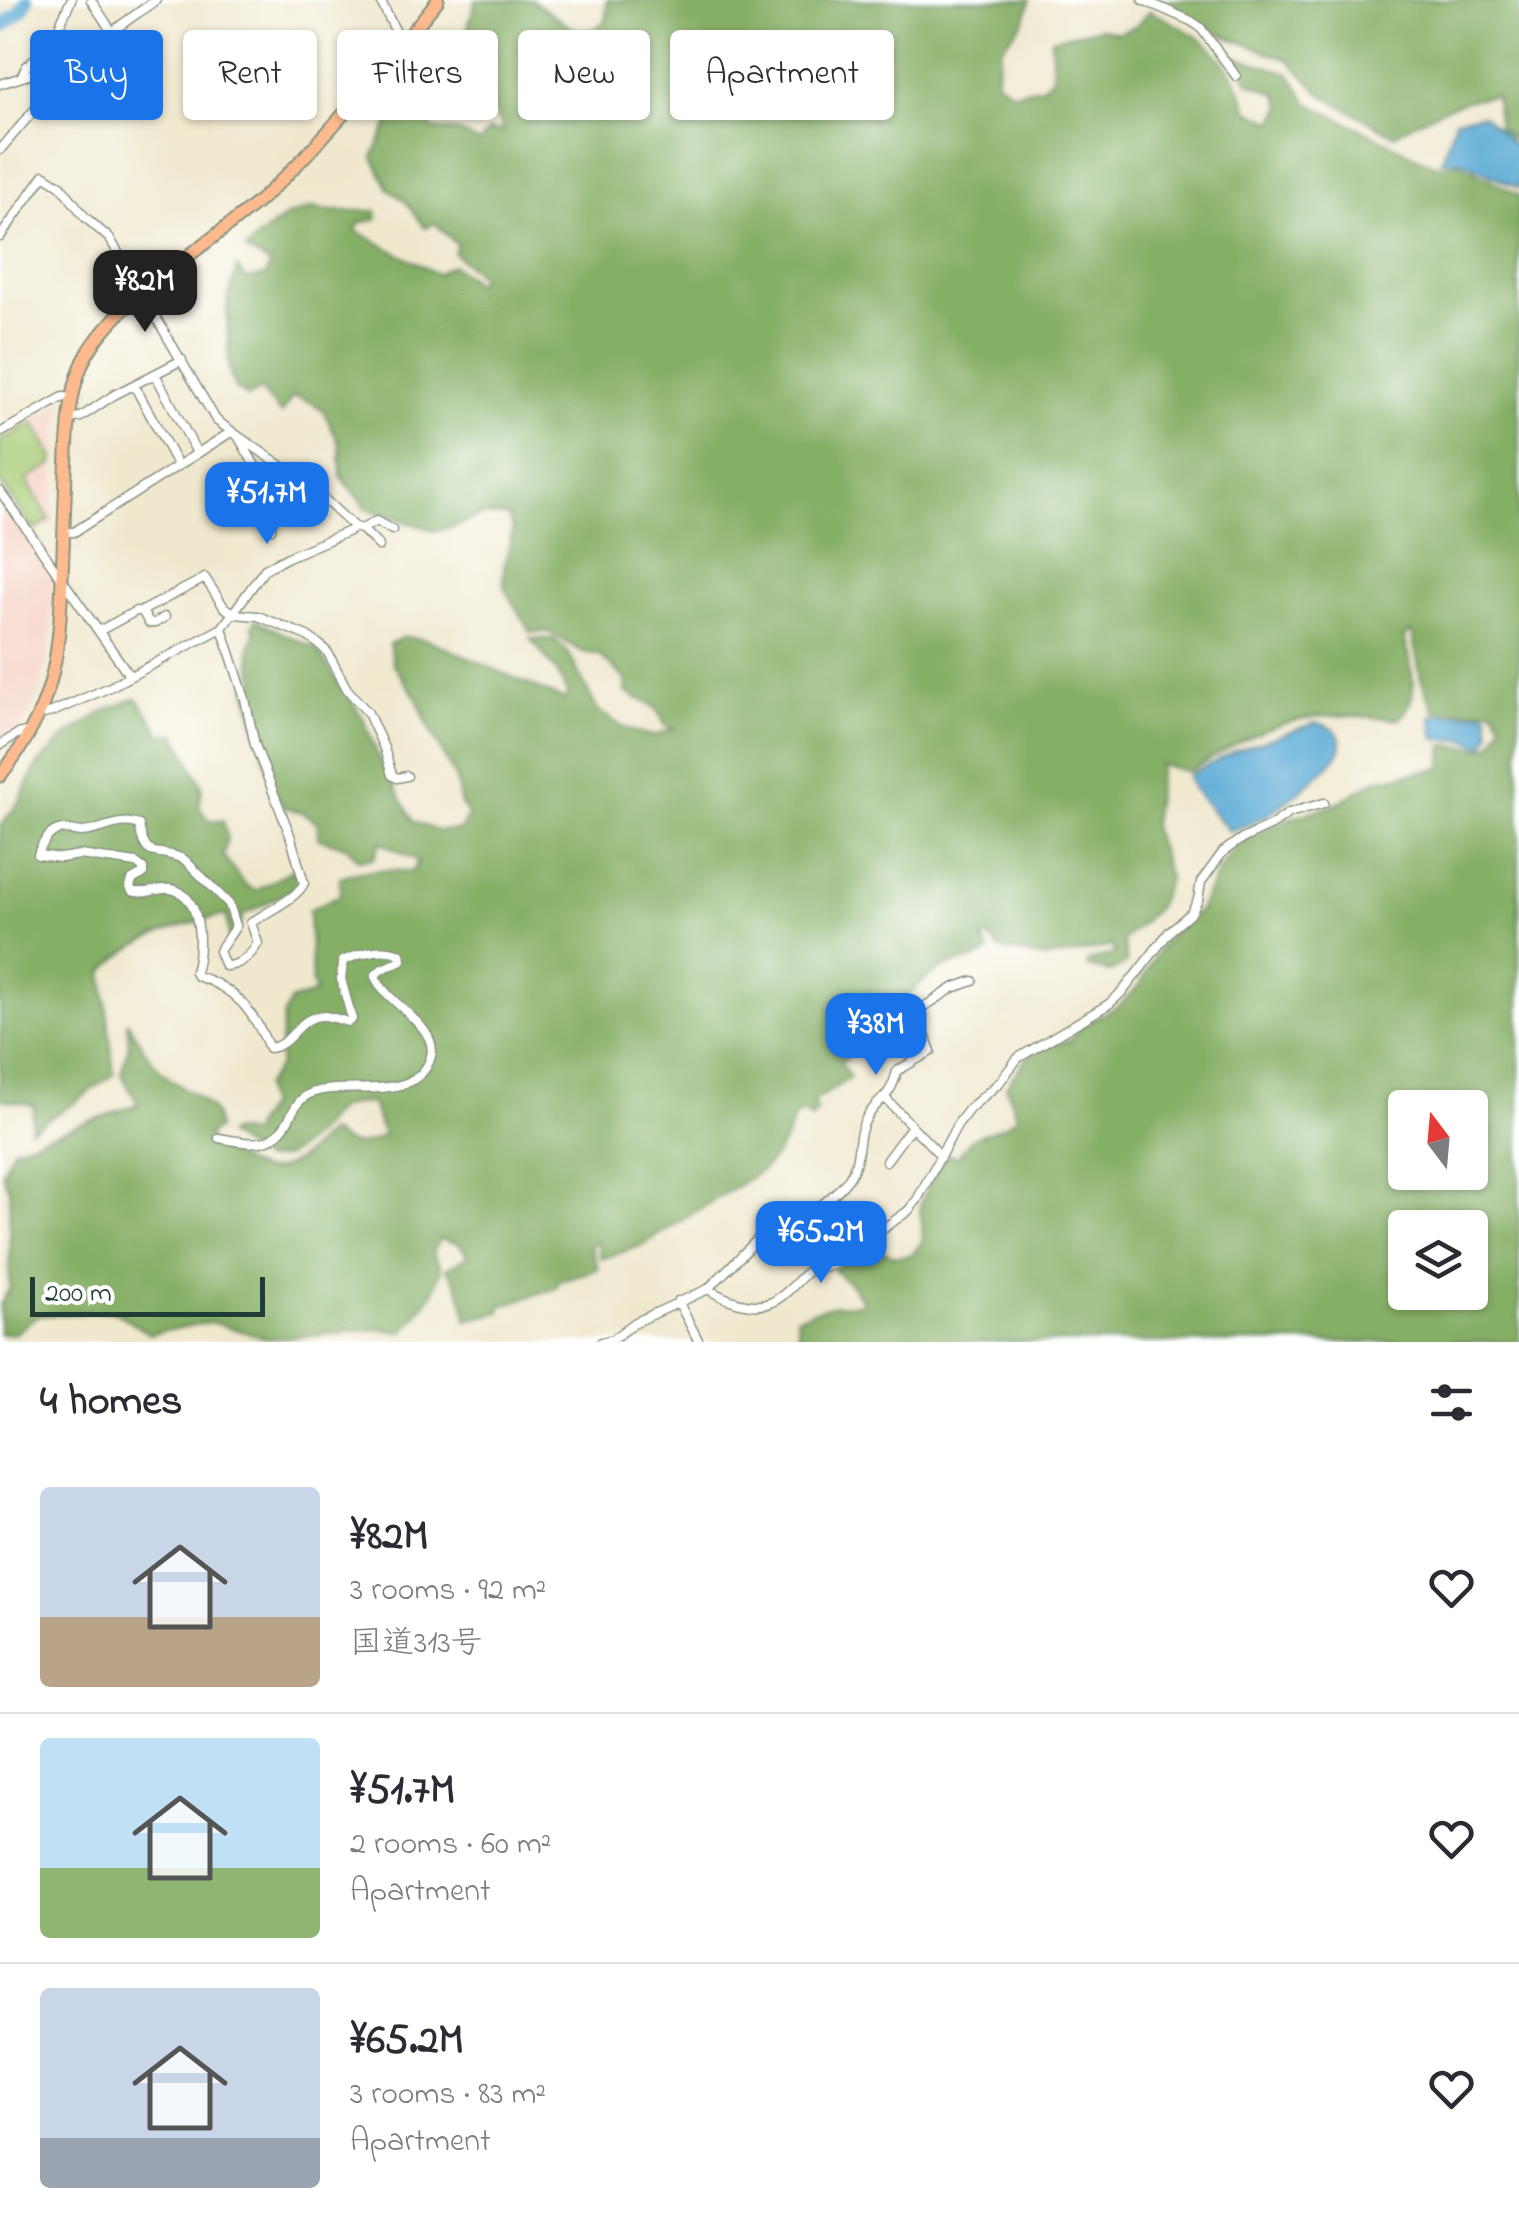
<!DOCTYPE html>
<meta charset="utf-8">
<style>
:root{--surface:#fff;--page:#f2f2f3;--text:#2b2b33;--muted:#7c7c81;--line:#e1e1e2;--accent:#1a73e8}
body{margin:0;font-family:"Indie Flower","Klee One",sans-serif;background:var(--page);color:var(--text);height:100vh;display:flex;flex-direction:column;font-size:38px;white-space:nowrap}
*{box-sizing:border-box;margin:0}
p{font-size:32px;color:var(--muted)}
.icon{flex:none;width:55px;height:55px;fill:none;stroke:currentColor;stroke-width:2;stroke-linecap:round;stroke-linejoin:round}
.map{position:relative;height:1342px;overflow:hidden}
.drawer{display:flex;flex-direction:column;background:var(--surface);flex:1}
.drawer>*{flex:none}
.hud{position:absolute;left:30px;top:30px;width:1000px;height:90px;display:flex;gap:20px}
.needle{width:65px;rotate:344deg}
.controls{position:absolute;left:1388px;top:1090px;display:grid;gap:20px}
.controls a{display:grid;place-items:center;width:100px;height:100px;border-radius:10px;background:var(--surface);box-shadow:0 2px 8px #0004;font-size:50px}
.scale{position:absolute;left:30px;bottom:25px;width:235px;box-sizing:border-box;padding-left:10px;border:5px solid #1f3d34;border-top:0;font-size:28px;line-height:35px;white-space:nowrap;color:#1f3d34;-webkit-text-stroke:8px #fff;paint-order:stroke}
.price{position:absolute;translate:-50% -85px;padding:0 22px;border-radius:20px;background:var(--accent);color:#fff;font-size:32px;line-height:65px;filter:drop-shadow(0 2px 5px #0008)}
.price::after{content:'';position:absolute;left:50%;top:60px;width:30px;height:22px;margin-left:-15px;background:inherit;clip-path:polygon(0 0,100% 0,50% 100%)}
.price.on{background:#222;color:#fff}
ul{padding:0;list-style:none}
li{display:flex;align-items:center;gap:30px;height:250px;padding:0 40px}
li+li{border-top:2px solid var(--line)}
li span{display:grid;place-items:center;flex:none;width:280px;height:200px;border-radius:10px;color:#555}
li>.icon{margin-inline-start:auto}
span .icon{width:120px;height:120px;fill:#fffc;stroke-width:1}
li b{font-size:42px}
h2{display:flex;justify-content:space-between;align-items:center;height:120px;padding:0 40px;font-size:42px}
.tag{padding:0 35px;border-radius:10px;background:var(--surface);box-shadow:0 2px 8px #0004;font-size:35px;line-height:90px}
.tag.on{background:var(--accent);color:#fff}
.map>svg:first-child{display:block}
</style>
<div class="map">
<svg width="1519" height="1342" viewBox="0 0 1519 1342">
<rect width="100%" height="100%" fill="#fff"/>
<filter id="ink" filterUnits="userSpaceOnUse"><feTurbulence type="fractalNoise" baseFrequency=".01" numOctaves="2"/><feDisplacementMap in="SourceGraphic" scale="20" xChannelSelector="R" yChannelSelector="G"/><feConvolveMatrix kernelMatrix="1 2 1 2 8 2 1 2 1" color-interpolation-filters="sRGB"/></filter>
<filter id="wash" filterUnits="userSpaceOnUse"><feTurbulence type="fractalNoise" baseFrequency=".0048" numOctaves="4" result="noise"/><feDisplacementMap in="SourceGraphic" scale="40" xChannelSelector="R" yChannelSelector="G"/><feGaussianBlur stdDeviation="2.25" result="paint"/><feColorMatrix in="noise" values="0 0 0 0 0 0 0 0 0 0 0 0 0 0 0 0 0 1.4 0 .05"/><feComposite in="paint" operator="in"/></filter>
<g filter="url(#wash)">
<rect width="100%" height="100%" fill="#f0e8ce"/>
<path fill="#f6d2c4" d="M 59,404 L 62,407 L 57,432 L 52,522 L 34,533 L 0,484 L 0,439 Z
M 0,496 L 54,572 L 49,648 L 39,691 L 24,723 L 0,739 Z"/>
<path fill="#a8cb74" stroke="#648454" stroke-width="2.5" d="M 33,422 L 54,458 L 53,464 L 27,480 L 50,520 L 34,530 L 0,482 L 0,441 Z"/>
<path fill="#86af66" stroke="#52764d" stroke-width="2.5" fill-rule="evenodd" d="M 476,0 L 532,0 L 573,29 L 585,31 L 595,29 L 606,20 L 607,0 L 1030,0 L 1025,20 L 1001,48 L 996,80 L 1012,92 L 1042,87 L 1053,76 L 1051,39 L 1099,28 L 1118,33 L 1135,27 L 1150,11 C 1200,36 1231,53 1248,110 L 1274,122 L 1283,106 L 1276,93 L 1248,82 L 1236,57 L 1289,73 L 1308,103 L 1436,166 L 1459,163 L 1519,195 L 1519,1342 L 803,1342 L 799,1338 L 796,1317 L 830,1306 L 859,1304 L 862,1300 L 851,1285 L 833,1270 L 868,1244 L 896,1257 L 912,1255 L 923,1240 L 920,1205 L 943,1154 L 958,1157 L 971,1139 L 1006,1125 L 1017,1117 L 1006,1086 L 1026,1059 L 1042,1045 L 1070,1041 L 1084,1024 L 1119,1006 L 1139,985 L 1161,945 L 1177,927 L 1199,910 L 1218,871 L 1237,845 L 1287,819 L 1335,805 L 1376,780 L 1442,768 L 1444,745 L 1482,748 L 1493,743 L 1502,724 L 1494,709 L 1435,712 L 1421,679 L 1412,632 L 1404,636 C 1410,668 1423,692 1400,719 C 1376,718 1352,714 1328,716 C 1276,718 1232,745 1189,772 L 1160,764 L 1152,826 L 1169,877 L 1157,908 L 1123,940 L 1127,963 L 1110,972 L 1088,967 L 1088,961 L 1115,954 L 1112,946 L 1068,955 L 1045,958 L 999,949 L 988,936 L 982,937 L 989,951 C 970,964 968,959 950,965 C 930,972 917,987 902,1001 L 903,1014 L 840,1063 L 850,1078 L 813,1102 L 817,1111 L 811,1119 L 805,1112 L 795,1115 C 788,1137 779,1154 762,1170 L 640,1246 L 601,1259 L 597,1242 L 590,1244 L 598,1269 L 558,1281 L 557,1287 L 501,1306 L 500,1312 L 467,1320 C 464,1300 460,1284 446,1269 L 468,1256 L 460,1244 L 440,1239 L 432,1252 L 441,1268 L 433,1293 L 404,1332 L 378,1329 L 269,1339 L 210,1322 L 149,1334 L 114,1311 L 36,1316 L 16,1333 L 0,1334 L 0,1305 L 10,1288 L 9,1190 L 2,1173 L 13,1148 L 138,1104 L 121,1073 L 129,1045 L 127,1021 C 138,1039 149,1060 164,1074 C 182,1092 218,1100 217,1129 L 207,1135 L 211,1145 C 226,1152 244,1166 261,1170 C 288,1175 312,1148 329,1132 C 349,1148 362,1148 383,1135 L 372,1103 L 352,1104 L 337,1109 L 314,1136 L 286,1157 L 263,1160 L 227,1135 L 232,1131 L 253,1134 L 254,1125 L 268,1106 L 264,1087 L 279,1066 L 283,1017 L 291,1000 L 309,996 L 316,990 L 312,985 L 309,910 L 340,895 L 340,877 C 364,869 387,870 412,872 L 418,861 L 380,842 L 374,858 L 358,860 L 347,847 L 318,838 L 318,823 L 302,812 L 284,807 L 273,788 L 246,688 L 254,685 L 256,682 C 252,665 245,648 256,633 L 252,627 L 255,620 L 316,649 L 363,718 L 380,761 L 414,822 L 437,831 L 460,830 L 469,815 L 461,805 L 455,777 L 430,730 L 417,699 L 393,663 L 389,644 L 404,637 L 428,640 L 564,700 L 568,696 L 558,673 L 531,639 L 554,639 L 567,651 L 598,711 L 628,730 L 654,736 L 674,729 L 666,726 L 656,708 L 626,692 L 625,679 L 600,655 L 583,652 L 549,632 L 530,632 L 504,587 L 504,567 L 513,530 L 507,516 L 481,515 L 459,525 L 436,531 L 366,509 L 341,476 L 340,445 L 323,410 L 311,402 L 293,396 L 281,414 L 261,390 L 247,397 L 234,387 L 229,369 L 227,304 L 237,268 L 246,279 L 266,276 L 270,264 L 246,250 L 257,238 L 287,216 L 313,208 L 330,211 L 377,211 L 377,219 L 359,223 L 356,231 L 437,274 L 452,265 L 476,284 L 480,276 L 454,253 L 457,245 L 435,223 L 425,228 L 407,203 L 388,188 L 373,157 C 388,129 385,110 425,116 L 432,129 L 459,132 L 479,143 L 489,130 L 503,132 L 479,75 L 458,61 ZM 1405,1108 L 1470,1108 L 1470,1172 L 1405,1172 ZM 1405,1228 L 1470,1228 L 1470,1292 L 1405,1292 Z
M 1153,0 L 1519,0 L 1519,144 L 1499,127 L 1495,95 C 1457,100 1426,115 1394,135 L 1321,94 L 1289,60 L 1222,35 Z
M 137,698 L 162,735 L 176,734 L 202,786 L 199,808 L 210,821 L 223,821 L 227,838 L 223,856 L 245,885 L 256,891 L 293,869 L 297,881 L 292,890 L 243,915 L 240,926 L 230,943 L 226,915 C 183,924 132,938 103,973 L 114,1074 L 73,1104 L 31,1129 L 34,1105 L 0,1099 L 0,827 L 19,802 L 38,764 L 69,734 L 106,710 Z"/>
<path fill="#5babd5" stroke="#3d7484" stroke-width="2.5" d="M 1482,115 C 1496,124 1507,139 1519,151 L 1519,188 L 1460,160 L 1442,161 L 1455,119 Z
M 1485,712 L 1488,714 L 1490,734 L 1482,746 L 1467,740 L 1435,739 L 1431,716 Z
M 1315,723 C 1331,724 1348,737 1338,754 C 1329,768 1287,802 1272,812 C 1259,821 1244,826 1229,831 L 1193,789 L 1188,776 L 1235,751 Z"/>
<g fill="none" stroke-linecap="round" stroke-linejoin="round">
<path stroke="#5babd5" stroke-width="14" d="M 0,28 L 20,12 L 27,0"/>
</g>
</g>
<g filter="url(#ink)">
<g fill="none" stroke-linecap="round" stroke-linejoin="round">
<defs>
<path id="minor" d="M 91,0 L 112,32
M 380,0 L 402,44
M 1143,0 L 1191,21 L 1200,27 L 1236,76
M 22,75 L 26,67 L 53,40 L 71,0
M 0,84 L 63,64 L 71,67
M 0,150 L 71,67 L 121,25 L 156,0
M 0,237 L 44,175 L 61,186 L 85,217 L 110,239 L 216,420 L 238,436 L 269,490 L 274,503 L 271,529
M 155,374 L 197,453
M 134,385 L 177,464
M 69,419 L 81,417 L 114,395 L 182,360
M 0,433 L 63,397 L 73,398
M 238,436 L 282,466 L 322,497 L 354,527 L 362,529 L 379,546
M 0,491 L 130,676
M 362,529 L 376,521 L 392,530
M 64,532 L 74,532 L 231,432
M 142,611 L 205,578 L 224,607 L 234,614 L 258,616 L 307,636 L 320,645 L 328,653 L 347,689 L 368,713 L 384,748 L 392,775 L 397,778 L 407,776
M 99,631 L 136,611 L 142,611 L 149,623 L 155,623 L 165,617
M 39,715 L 52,712 L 108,688 L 222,628 L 265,569 L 288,557 L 349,531 L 354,527
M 0,745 L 17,734 L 31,731
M 885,1098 L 940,1155
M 219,1138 C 253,1144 274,1150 291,1115 C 296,1105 301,1097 312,1093 C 345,1080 418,1105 431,1056 C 439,1026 385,1003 375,976 C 382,965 393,967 402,960 L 400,954 C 382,946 361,953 343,961 L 341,979 L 352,1019 L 348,1022 C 340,1020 331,1016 323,1016 C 297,1016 293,1046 269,1048 C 254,1012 236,988 197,976 L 195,972 C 202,949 203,895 171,889 C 157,887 146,896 132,891 L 130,887 L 132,880 L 143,874 L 143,868 L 136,863 L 80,855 L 60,858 L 38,855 C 40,847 48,833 58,830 C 65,828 75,832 82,832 C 102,831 120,817 139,825 C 146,865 155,845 185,860 L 229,904 L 236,926 L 219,951 L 225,966 C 239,966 251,956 258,943 L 251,923 C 266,912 298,898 304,883 L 290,835 L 255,745 L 245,699 L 222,628
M 886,1161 L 912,1126
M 803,1224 C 816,1207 837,1195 849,1178 C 862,1159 855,1136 867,1117 C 880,1096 890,1100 897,1071 L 931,1051 L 916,1012 L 953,988 L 973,981
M 708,1289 L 765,1232 L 779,1224 L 803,1224 L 867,1240
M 678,1301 L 699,1342
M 601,1342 L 613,1339 L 634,1323 L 708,1289 C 724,1299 753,1311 772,1302 C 786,1296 799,1279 810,1269 C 818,1266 825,1269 832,1265 L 908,1211 L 917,1200 L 957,1125 L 970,1108 L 999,1083 L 1018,1058 L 1109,1004 L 1123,991 L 1170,931 L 1191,913 L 1198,900 L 1201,882 L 1223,852 L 1238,841 L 1272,825 L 1289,813 L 1324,803"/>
<path id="highway" d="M 0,776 C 54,709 59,660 62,578 C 63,543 65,507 66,472 C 68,438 68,400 81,367 C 106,303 216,242 268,193 C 330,135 384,66 438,0"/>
</defs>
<use href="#minor" stroke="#889281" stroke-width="11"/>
<use href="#highway" stroke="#889281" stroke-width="15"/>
<use href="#minor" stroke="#fff" stroke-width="8"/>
<use href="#highway" stroke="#fcba8e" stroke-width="11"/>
</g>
</g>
</svg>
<div class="controls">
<a><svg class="needle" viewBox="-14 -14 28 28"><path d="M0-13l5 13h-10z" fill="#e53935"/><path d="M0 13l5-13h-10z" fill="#7c7c81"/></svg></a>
<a><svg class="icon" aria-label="layers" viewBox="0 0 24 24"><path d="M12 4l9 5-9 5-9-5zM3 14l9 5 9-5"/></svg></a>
</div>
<div class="scale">200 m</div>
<b class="price on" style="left:145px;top:335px">¥82M</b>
<b class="price" style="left:267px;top:547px">¥51.7M</b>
<b class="price" style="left:876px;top:1078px">¥38M</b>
<b class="price" style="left:821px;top:1286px">¥65.2M</b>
<div class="hud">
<a class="tag on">Buy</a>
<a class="tag">Rent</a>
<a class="tag">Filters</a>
<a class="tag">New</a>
<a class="tag">Apartment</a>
</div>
</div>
<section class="drawer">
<h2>4 homes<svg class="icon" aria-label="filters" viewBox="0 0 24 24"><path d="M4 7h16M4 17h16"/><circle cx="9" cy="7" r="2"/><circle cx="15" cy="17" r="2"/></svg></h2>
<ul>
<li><span style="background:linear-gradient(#c9d6e8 65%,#b9a48a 0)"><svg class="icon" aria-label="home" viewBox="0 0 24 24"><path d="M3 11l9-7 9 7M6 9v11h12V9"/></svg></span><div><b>¥82M</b><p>3 rooms · 92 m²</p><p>国道313号</p></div><svg class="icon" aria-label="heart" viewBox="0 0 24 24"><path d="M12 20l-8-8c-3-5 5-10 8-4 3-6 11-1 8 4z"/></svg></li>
<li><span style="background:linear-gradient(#bfe0f5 65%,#8fb573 0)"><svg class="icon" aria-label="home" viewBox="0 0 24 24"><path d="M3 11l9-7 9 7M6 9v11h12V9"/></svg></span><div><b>¥51.7M</b><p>2 rooms · 60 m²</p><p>Apartment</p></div><svg class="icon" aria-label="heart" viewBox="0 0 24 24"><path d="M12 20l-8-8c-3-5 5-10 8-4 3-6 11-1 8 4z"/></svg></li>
<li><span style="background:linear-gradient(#c9d6e8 75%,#9aa5b1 0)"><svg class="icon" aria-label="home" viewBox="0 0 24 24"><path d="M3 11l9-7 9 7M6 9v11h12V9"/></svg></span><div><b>¥65.2M</b><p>3 rooms · 83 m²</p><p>Apartment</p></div><svg class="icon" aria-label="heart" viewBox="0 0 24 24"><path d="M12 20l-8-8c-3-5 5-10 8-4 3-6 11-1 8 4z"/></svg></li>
</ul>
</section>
